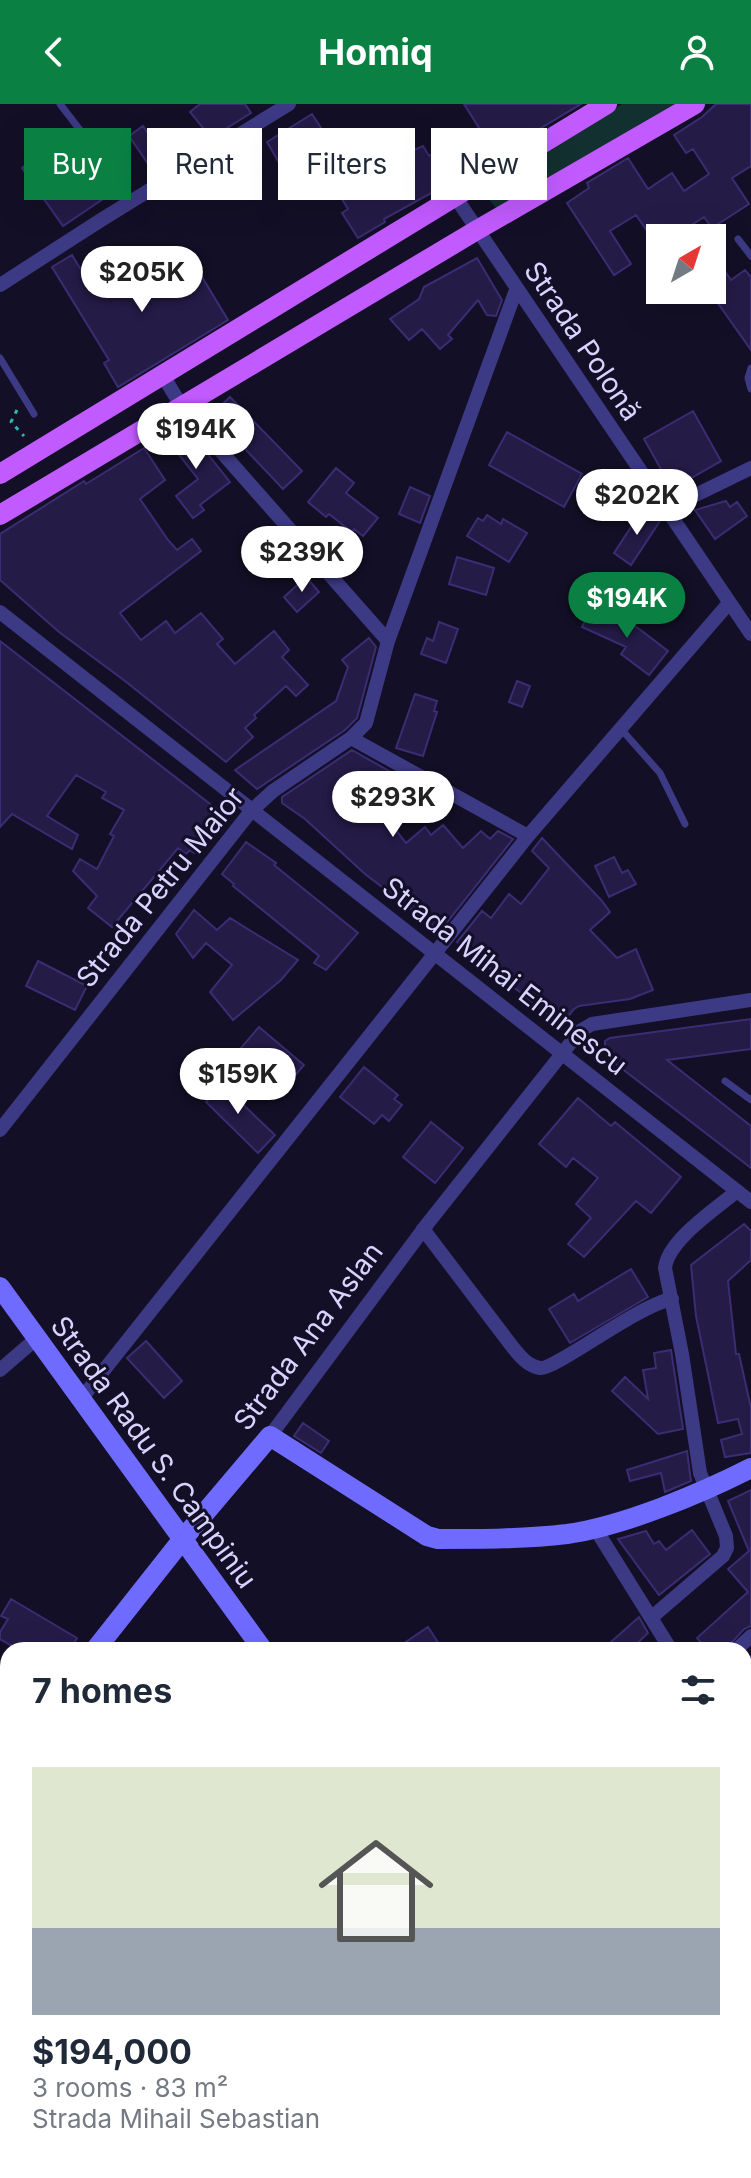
<!DOCTYPE html>
<meta charset="utf-8">
<style>
:root{--surface:#fff;--page:#f6f6f7;--text:#1f2937;--muted:#747a83;--accent:#0b8043}
body{margin:0;font-family:Inter,sans-serif;background:var(--page);color:var(--text);height:100vh;display:flex;flex-direction:column;font-size:30px;white-space:nowrap}
*{box-sizing:border-box;margin:0}
p{font-size:26px;color:var(--muted)}
.icon{flex:none;width:44px;height:44px;fill:none;stroke:currentColor;stroke-width:2;stroke-linecap:round;stroke-linejoin:round}
.map{position:relative;flex:1;overflow:hidden}
.drawer{position:absolute;left:0px;top:1538px;width:752px;height:536px;display:flex;flex-direction:column;background:var(--surface);border-radius:24px 24px 0 0;box-shadow:0 8px 32px #0002}
.drawer>*{flex:none}
.guide{position:absolute;left:24px;top:24px;width:704px;height:72px;display:flex;gap:16px}
.needle{width:52px;rotate:39deg}
.fabs{position:absolute;left:646px;top:120px;display:grid;gap:16px}
.fabs a{display:grid;place-items:center;width:80px;height:80px;border-radius:0px;background:var(--surface);box-shadow:0 8px 32px #0002;font-size:40px}
.price{position:absolute;translate:-50% -68px;padding:0 18px;border-radius:28px;background:#fff;color:#222;font-size:26px;line-height:52px;filter:drop-shadow(0 2px 4px #0008)}
.price::after{content:'';position:absolute;left:50%;top:48px;width:24px;height:18px;margin-left:-12px;background:inherit;clip-path:polygon(0 0,100% 0,50% 100%)}
.price.on{background:var(--accent);color:#fff}
ul{padding:0;list-style:none}
li{display:grid;align-content:center;gap:16px;height:424px;padding:0 32px}
li span{display:grid;place-items:center;height:248px;border-radius:0px;color:#555}
li>.icon{margin-inline-start:auto}
span .icon{width:144px;height:144px;fill:#fffc;stroke-width:1}
li b{font-size:34px}
h2{display:flex;justify-content:space-between;align-items:center;height:96px;padding:0 32px;font-size:34px}
.pill{padding:0 28px;border-radius:0px;background:var(--surface);box-shadow:0 8px 32px #0002;font-size:28px;line-height:72px}
.pill.on{background:var(--accent);color:#fff}
header{display:flex;justify-content:space-between;align-items:center;height:104px;padding:0 32px;background:var(--accent);color:#fff;font-size:36px;font-weight:700}
.map>svg:first-child{display:block}
</style>
<header><svg class="icon" aria-label="back" viewBox="0 0 24 24"><path d="M15 5l-7 7 7 7"/></svg>Homiq<svg class="icon" aria-label="person" viewBox="0 0 24 24"><circle cx="12" cy="8" r="4"/><path d="M4 21q1-7 8-7t8 7"/></svg></header>
<div class="map">
<svg width="751" height="2074" viewBox="0 0 751 2074">
<rect width="100%" height="100%" fill="#130f26"/>
<path fill="#12302f" d="M 622,0 L 675,0 L 496,104 L 486,92 L 493,80 Z"/>
<path fill="#241b47" stroke="#3b2d73" stroke-width="2" d="M 200,0 L 245,0 L 251,9 L 211,34 L 190,8 Z
M 464,0 L 581,0 L 496,51 Z
M 716,0 L 751,0 L 751,62 L 732,74 L 749,100 L 712,124 L 704,113 L 679,129 L 683,134 L 652,134 L 636,111 L 610,127 L 631,160 L 614,171 L 567,99 L 589,84 L 587,79 L 628,54 L 648,85 L 672,69 L 684,87 L 709,70 L 693,45 L 686,49 L 674,31 L 702,13 Z
M 312,10 L 342,56 L 346,54 L 351,61 L 390,38 L 398,53 L 423,42 L 429,52 L 458,36 L 473,66 L 384,115 L 385,118 L 358,134 L 342,109 L 348,105 L 325,67 L 293,83 L 267,38 Z
M 143,22 L 167,57 L 153,67 L 129,32 Z
M 60,35 L 103,95 L 63,122 L 22,64 Z
M 712,149 L 731,176 L 745,166 L 751,173 L 751,246 L 712,191 Z
M 72,151 L 94,187 L 137,160 L 145,173 L 167,159 L 177,175 L 196,163 L 228,216 L 118,283 L 104,259 L 109,256 L 52,163 Z
M 477,154 L 502,196 L 496,212 L 487,211 L 478,196 L 448,231 L 452,235 L 440,245 L 422,225 L 409,236 L 390,215 L 419,195 L 424,183 Z
M 230,293 L 302,367 L 283,385 L 212,310 Z
M 693,307 L 721,357 L 672,385 L 644,335 Z
M 183,319 L 230,378 L 200,401 L 204,406 L 193,414 L 176,392 L 198,375 L 165,333 Z
M 507,328 L 582,370 L 564,403 L 489,361 Z
M 144,344 L 165,376 L 140,395 L 168,436 L 177,446 L 192,435 L 201,447 L 120,509 L 141,536 L 166,517 L 175,529 L 201,509 L 223,535 L 217,540 L 235,560 L 274,527 L 289,546 L 282,553 L 308,581 L 296,592 L 286,582 L 254,611 L 256,614 L 245,624 L 253,633 L 226,658 L 125,577 L 59,528 L 0,476 L 0,430 L 84,377 L 86,380 Z
M 336,364 L 354,379 L 346,389 L 378,414 L 363,432 L 354,425 L 352,428 L 329,410 L 326,413 L 308,398 Z
M 410,383 L 430,392 L 420,419 L 399,410 Z
M 726,397 L 730,403 L 737,398 L 747,412 L 715,435 L 695,406 Z
M 642,406 L 660,417 L 631,461 L 614,449 Z
M 487,411 L 501,420 L 503,415 L 527,429 L 509,458 L 467,432 L 478,414 L 483,417 Z
M 457,453 L 494,464 L 486,491 L 449,480 Z
M 306,473 L 319,488 L 297,508 L 284,493 Z
M 592,503 L 638,524 L 668,547 L 649,571 L 621,550 L 626,543 L 582,523 Z
M 439,518 L 458,525 L 446,559 L 421,550 L 427,534 L 433,537 Z
M 369,534 L 376,543 L 357,614 L 345,626 L 257,685 L 235,666 L 336,597 L 348,563 L 342,556 Z
M 0,537 L 223,710 L 194,749 L 190,746 L 186,750 L 178,744 L 112,823 L 88,804 L 97,792 L 73,767 L 80,755 L 97,765 L 114,732 L 110,730 L 124,706 L 102,694 L 106,688 L 76,671 L 47,712 L 78,731 L 72,745 L 12,710 L 0,723 Z
M 517,577 L 530,582 L 522,603 L 509,598 Z
M 415,590 L 437,597 L 434,607 L 437,608 L 423,652 L 396,644 Z
M 352,646 L 405,676 L 410,684 L 376,703 L 393,728 L 395,725 L 406,739 L 425,723 L 431,731 L 443,721 L 463,744 L 481,727 L 490,735 L 498,727 L 513,735 L 440,827 L 365,770 L 305,715 L 282,699 L 282,693 Z
M 542,734 L 602,797 L 610,808 L 590,826 L 617,854 L 636,845 L 653,886 L 630,895 L 579,902 L 574,905 L 561,921 L 457,838 L 482,807 L 491,814 L 509,790 L 521,800 L 549,764 L 532,747 Z
M 246,738 L 276,759 L 274,761 L 358,829 L 326,866 L 314,859 L 319,852 L 233,782 L 234,780 L 222,770 Z
M 614,753 L 622,769 L 628,766 L 636,780 L 609,793 L 595,762 Z
M 194,806 L 217,826 L 230,814 L 298,856 L 281,876 L 233,916 L 210,888 L 232,861 L 206,839 L 193,854 L 176,830 Z
M 38,857 L 87,882 L 75,906 L 26,882 Z
M 751,915 L 751,945 L 667,956 L 751,1022 L 751,1064 L 612,957 L 605,947 L 605,937 L 610,934 Z
M 259,923 L 304,961 L 291,976 L 260,949 L 254,955 L 241,944 Z
M 364,963 L 398,991 L 394,995 L 402,1001 L 389,1017 L 382,1011 L 374,1020 L 340,993 Z
M 213,972 L 275,1031 L 258,1049 L 206,998 L 213,990 L 204,982 Z
M 578,994 L 611,1022 L 615,1018 L 681,1073 L 651,1109 L 636,1097 L 584,1153 L 568,1140 L 591,1114 L 576,1100 L 598,1074 L 573,1054 L 566,1063 L 539,1040 Z
M 431,1018 L 463,1044 L 435,1079 L 403,1053 Z
M 744,1120 L 751,1127 L 751,1156 L 728,1177 L 736,1250 L 739,1250 L 751,1304 L 751,1349 L 725,1353 L 721,1336 L 742,1330 L 738,1315 L 718,1319 L 696,1212 L 691,1161 Z
M 631,1165 L 648,1193 L 570,1239 L 549,1205 L 574,1190 L 578,1197 Z
M 146,1237 L 182,1277 L 164,1294 L 127,1254 Z
M 671,1246 L 683,1325 L 658,1330 L 612,1287 L 625,1273 L 648,1295 L 643,1266 L 656,1264 L 654,1249 Z
M 303,1319 L 329,1337 L 321,1349 L 294,1332 Z
M 687,1347 L 691,1377 L 665,1388 L 661,1369 L 630,1377 L 627,1366 Z
M 751,1386 L 751,1522 L 744,1525 L 725,1546 L 708,1546 L 697,1534 L 748,1488 L 728,1465 L 749,1447 L 728,1397 Z
M 692,1426 L 710,1450 L 659,1491 L 618,1435 L 646,1427 L 654,1440 L 659,1437 L 666,1446 Z
M 11,1495 L 77,1534 L 70,1546 L 19,1546 L 0,1535 L 0,1528 L 8,1515 L 1,1512 Z
M 639,1513 L 648,1529 L 630,1546 L 602,1546 Z
M 428,1523 L 443,1546 L 394,1546 Z"/>
<g fill="none" stroke-linecap="round" stroke-linejoin="round">
<path stroke="#2fb8b0" stroke-width="3" stroke-dasharray="4 6" stroke-linecap="butt" d="M 17,306 L 11,318 L 24,332"/>
<path stroke="#3d3a85" stroke-width="7" d="M 60,0 L 80,26
M 738,135 L 751,152
M 0,254 L 34,310
M 751,264 L 748,274 L 751,285
M 621,625 L 660,669 L 685,720
M 725,977 L 751,996
M 744,1728 L 751,1719"/>
<path stroke="#3d3a85" stroke-width="14" d="M 454,91 L 751,530
M 0,181 L 101,116 L 289,0
M 162,270 L 182,303 L 388,537
M 667,405 L 751,364
M 0,508 L 751,1098
M 351,634 L 528,732
M 0,1026 L 251,707 L 273,687 L 351,634 L 366,619 L 388,537 L 516,186
M 423,1125 L 511,1241 C 519,1251 527,1262 540,1264 C 555,1266 638,1201 672,1195
M 0,1266 L 37,1234
M 81,1295 L 528,732 L 729,499
M 270,1332 L 428,1119 L 580,927 L 592,920 L 751,896
M 595,1424 L 671,1546
M 652,1513 L 723,1452 L 727,1444 L 726,1432 L 700,1369 L 682,1250 L 665,1164 C 668,1136 716,1105 737,1087
M 736,1546 L 751,1532
M 744,1557 L 751,1559
M 120,2066 L 121,2074
M 517,2066 L 519,2074
M 657,2066 L 668,2074
M 616,2074 L 649,2066"/>
<path stroke="#6f6bff" stroke-width="20" d="M 0,1183 L 263,1546
M 95,1546 L 182,1436 L 270,1332 L 427,1432 L 438,1435 C 481,1435 524,1435 567,1430 C 623,1422 700,1390 751,1364
M 0,1668 L 8,1658
M 0,1860 L 8,1870"/>
<path stroke="#c25bff" stroke-width="20" d="M 0,370 L 607,0
M 0,411 L 477,126 L 695,0
M 744,1870 L 751,1868
M 0,2044 L 8,2042"/>
</g>
<g text-anchor="middle" stroke-width="6" stroke-linejoin="round" paint-order="stroke">
<g font-size="28" fill="#d9d4ff" stroke="#130f26">
<text transform="translate(583 237) rotate(56)" y="10">Strada Polonă</text>
<text transform="translate(160 783) rotate(-51)" y="10">Strada Petru Maior</text>
<text transform="translate(505 872) rotate(38)" y="10">Strada Mihai Eminescu</text>
<text transform="translate(308 1232) rotate(-53)" y="10">Strada Ana Aslan</text>
<text transform="translate(154 1348) rotate(54)" y="10">Strada Radu S. Campiniu</text>
</g>
</g>
</svg>
<div class="fabs">
<a><svg class="needle" viewBox="-14 -14 28 28"><path d="M0-13l5 13h-10z" fill="#e53935"/><path d="M0 13l5-13h-10z" fill="#747a83"/></svg></a>
</div>
<b class="price" style="left:142px;top:210px">$205K</b>
<b class="price" style="left:196px;top:367px">$194K</b>
<b class="price" style="left:637px;top:433px">$202K</b>
<b class="price" style="left:302px;top:490px">$239K</b>
<b class="price on" style="left:627px;top:536px">$194K</b>
<b class="price" style="left:393px;top:735px">$293K</b>
<b class="price" style="left:238px;top:1012px">$159K</b>
<div class="guide">
<a class="pill on">Buy</a>
<a class="pill">Rent</a>
<a class="pill">Filters</a>
<a class="pill">New</a>
</div>
<section class="drawer">
<h2>7 homes<svg class="icon" aria-label="filters" viewBox="0 0 24 24"><path d="M4 7h16M4 17h16"/><circle cx="9" cy="7" r="2"/><circle cx="15" cy="17" r="2"/></svg></h2>
<ul>
<li><span style="background:linear-gradient(#dfe7d0 65%,#9aa5b1 0)"><svg class="icon" aria-label="home" viewBox="0 0 24 24"><path d="M3 11l9-7 9 7M6 9v11h12V9"/></svg></span><div><b>$194,000</b><p>3 rooms · 83 m²</p><p>Strada Mihail Sebastian</p></div></li>
</ul>
</section>
</div>
